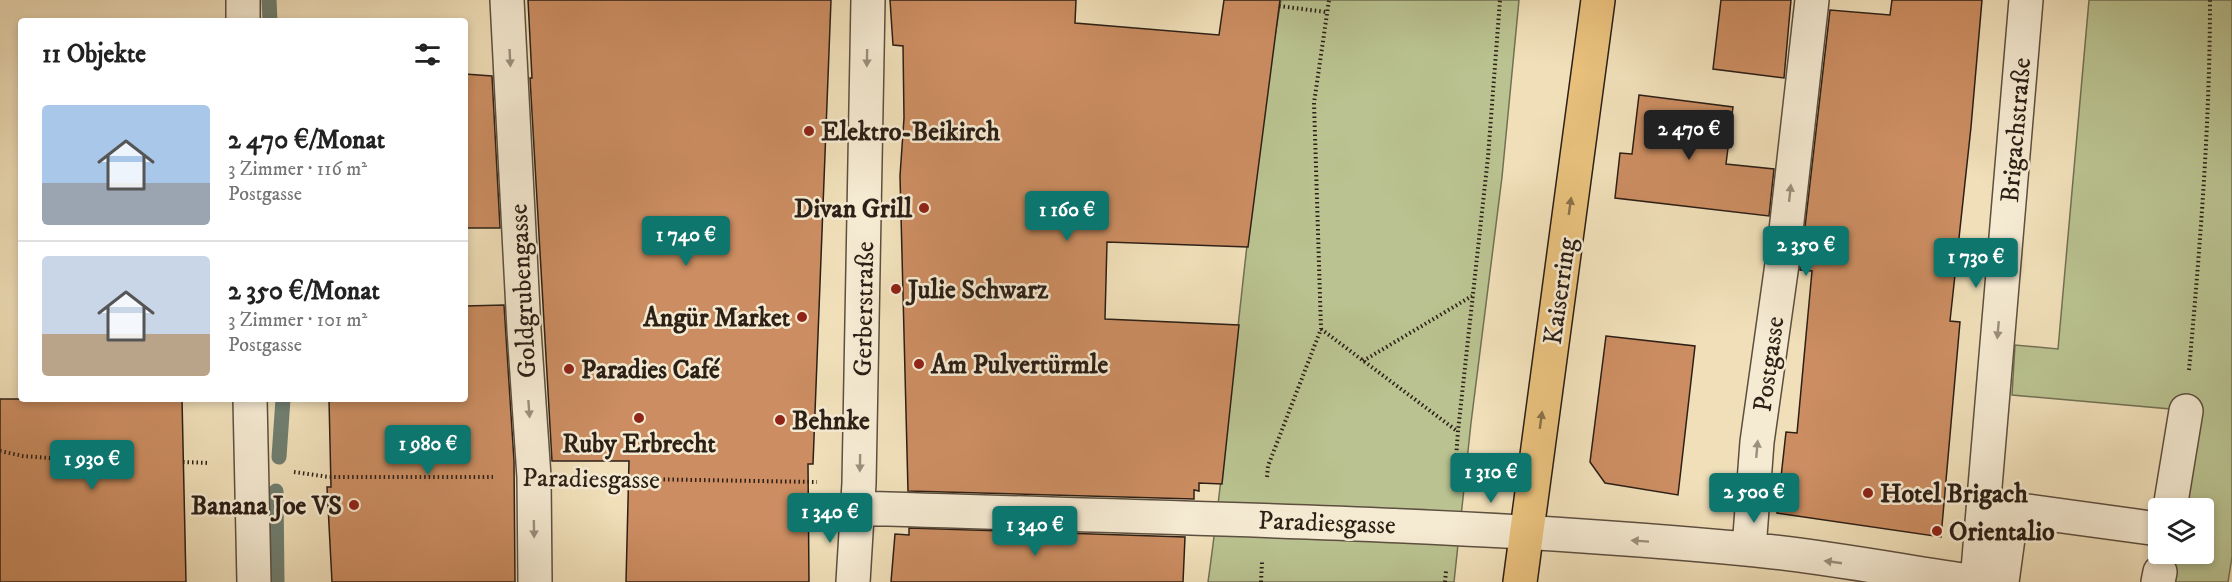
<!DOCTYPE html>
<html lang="de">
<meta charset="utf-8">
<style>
:root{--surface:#fff;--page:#f2f2f2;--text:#222;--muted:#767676;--line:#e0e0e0;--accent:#0f766e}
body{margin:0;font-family:"IM FELL DW Pica",serif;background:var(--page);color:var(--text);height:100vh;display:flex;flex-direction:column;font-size:22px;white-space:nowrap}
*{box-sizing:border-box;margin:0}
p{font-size:20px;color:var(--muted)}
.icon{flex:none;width:33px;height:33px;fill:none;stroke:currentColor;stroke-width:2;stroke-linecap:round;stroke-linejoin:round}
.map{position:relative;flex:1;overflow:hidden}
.panel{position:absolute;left:18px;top:18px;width:450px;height:384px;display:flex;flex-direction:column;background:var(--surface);border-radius:6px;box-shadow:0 3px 9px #0003}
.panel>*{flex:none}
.fabs{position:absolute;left:2148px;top:498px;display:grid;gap:12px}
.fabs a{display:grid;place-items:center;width:66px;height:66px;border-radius:6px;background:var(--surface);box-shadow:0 3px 9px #0003;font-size:30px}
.price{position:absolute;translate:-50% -51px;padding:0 14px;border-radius:6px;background:var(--accent);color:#fff;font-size:20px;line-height:39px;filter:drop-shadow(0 2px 3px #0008)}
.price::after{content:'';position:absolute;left:50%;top:36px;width:18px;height:14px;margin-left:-9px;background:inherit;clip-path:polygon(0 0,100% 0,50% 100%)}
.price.on{background:#222;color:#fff}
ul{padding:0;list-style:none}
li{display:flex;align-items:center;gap:18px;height:150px;padding:0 24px}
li+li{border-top:2px solid var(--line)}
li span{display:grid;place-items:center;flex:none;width:168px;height:120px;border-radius:6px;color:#555}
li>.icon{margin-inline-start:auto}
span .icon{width:72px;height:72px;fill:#fffc;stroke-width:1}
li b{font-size:26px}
h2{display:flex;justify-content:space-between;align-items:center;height:72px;padding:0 24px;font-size:26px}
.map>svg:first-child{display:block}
</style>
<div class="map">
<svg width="2232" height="582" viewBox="0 0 2232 582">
<rect width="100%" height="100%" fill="#f0dfb9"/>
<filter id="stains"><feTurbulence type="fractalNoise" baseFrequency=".00333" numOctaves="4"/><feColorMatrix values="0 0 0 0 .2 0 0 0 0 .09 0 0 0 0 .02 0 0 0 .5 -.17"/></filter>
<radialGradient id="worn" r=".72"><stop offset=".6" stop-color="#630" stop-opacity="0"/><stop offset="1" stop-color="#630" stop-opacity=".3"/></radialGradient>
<path fill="#b9c290" stroke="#727053" stroke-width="1.5" d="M 1281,0 L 1519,0 L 1502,177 L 1471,423 L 1454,582 L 1208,582 C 1235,389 1247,193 1281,0 Z
M 2089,0 L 2232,0 L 2232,557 L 2228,582 L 2165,582 L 2170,554 L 2204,554 L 2204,508 L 2177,508 L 2193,411 L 2012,395 L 2015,345 L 2058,349 Z"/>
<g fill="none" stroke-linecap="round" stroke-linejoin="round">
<path stroke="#6f7e70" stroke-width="15" d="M 269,0 L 270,21
M 279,457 L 283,399
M 276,491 L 277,582"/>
</g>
<path fill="#cb8d61" stroke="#2c1f16" stroke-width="1.5" d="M 528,0 L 831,0 L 813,464 L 808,464 L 809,582 L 626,582 L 629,461 L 552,461 L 530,78 L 532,78 Z
M 890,0 L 1076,0 L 1075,23 L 1219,35 L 1224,0 L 1280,0 L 1248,247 L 1107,242 L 1105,319 L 1239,325 L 1222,484 L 1199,483 L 1199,491 L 1194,490 L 1194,499 L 908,491 L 900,176 L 904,118 L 903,46 L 893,45 Z
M 1721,0 L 1791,0 L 1784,78 L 1713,69 Z
M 1892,0 L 1982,0 L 1971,127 L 1950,321 L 1960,322 L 1941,537 L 1777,513 L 1786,432 L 1797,433 L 1812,271 L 1800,270 L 1830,10 L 1890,15 Z
M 465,74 L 492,76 L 500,228 L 465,228 Z
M 1639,95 L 1733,107 L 1726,164 L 1774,169 L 1769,216 L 1615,198 L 1620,153 L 1632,154 Z
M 504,305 L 514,461 L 515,582 L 332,582 L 327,487 L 331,487 L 329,399 L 465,399 L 465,306 Z
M 1606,336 L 1695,346 L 1678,495 L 1605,483 L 1590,462 Z
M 0,399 L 182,399 L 186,582 L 0,582 Z
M 909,528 L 1185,537 L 1183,582 L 891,582 L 895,534 L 909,535 Z"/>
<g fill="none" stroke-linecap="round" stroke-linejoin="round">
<defs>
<path id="minor" d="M 243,0 L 243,21
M 507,0 L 524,330 L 534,477 L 535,582
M 250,399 L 254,582
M 857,508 C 1154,518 1450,521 1746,549 C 1822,556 1899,571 1974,582
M 2170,508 L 2186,411
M 1749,549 L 1757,442 L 1783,257 L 1812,0
M 853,582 L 859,483 L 868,0
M 1977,582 L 2026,0
M 2002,582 L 2012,509 L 2158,529
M 2158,582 L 2160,572"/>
<path id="major" d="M 1520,582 L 1598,0"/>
</defs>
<use href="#minor" stroke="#5d4f3f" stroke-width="36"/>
<use href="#major" stroke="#2c1f16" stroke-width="36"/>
<path stroke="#2c1f16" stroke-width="4" stroke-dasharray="1.5 3" stroke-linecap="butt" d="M 1279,6 L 1326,12
M 1321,329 L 1457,431
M 1363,361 L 1472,296
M 2189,370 C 2200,247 2210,124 2210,0
M 0,451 L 23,456 L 100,462
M 183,462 L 209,463
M 294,472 L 329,477 L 493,477
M 1267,477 L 1268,466 L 1321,329 L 1314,103 L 1329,0
M 578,478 L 817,482
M 1454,486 L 1458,431 L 1488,157 L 1500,0
M 1261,582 L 1262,562
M 1445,582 L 1446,571"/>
<use href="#minor" stroke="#f5ead2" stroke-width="33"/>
<use href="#major" stroke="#e8c07c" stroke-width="33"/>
</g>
<defs><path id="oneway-solid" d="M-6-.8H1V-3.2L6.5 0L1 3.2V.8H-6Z" transform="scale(1.5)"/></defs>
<g fill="#9b8f7d">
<use href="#oneway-solid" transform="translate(510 58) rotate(87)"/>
<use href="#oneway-solid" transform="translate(867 58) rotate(91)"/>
<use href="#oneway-solid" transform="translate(1790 193) rotate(-84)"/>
<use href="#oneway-solid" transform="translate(1998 330) rotate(95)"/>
<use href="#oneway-solid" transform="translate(529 409) rotate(86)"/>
<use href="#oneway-solid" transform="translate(1757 449) rotate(-85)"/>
<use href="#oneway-solid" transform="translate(860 463) rotate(91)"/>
<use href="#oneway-solid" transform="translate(534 529) rotate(89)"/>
<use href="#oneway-solid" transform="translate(1640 541) rotate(-176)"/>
<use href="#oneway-solid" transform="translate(1833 562) rotate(-172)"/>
</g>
<g fill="#8a7049">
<use href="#oneway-solid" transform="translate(1570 206) rotate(-82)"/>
<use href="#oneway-solid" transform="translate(1541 420) rotate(-82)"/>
</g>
<g fill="#8f2418" stroke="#f5ead2" stroke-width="2">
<circle cx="809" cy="131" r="6"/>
<circle cx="924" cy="208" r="6"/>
<circle cx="896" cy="289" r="6"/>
<circle cx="802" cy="317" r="6"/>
<circle cx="919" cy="364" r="6"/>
<circle cx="569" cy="369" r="6"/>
<circle cx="639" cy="418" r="6"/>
<circle cx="780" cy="420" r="6"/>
<circle cx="1868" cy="493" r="6"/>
<circle cx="354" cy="505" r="6"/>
<circle cx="1937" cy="531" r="6"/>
</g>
<g text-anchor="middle" stroke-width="5" stroke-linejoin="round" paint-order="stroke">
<g font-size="26" fill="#2c1f16" stroke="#f5ead2">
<text transform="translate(2015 130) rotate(-85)" y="9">Brigachstraße</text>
<text transform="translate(522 291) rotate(-93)" y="9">Goldgrubengasse</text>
<text transform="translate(1559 291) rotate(-82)" y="9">Kaiserring</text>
<text transform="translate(863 309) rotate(-89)" y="9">Gerberstraße</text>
<text transform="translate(1768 364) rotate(-82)" y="9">Postgasse</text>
<text transform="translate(591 478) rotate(1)" y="9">Paradiesgasse</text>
<text transform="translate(1327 522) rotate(2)" y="9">Paradiesgasse</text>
</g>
<g font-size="26" font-weight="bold" fill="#2c1f16" stroke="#f5ead2" text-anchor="start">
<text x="821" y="140">Elektro-Beikirch</text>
<text x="912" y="217" text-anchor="end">Divan Grill</text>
<text x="908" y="298">Julie Schwarz</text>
<text x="790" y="326" text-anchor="end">Angür Market</text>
<text x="931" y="373">Am Pulvertürmle</text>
<text x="581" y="378">Paradies Café</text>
<text x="792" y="429">Behnke</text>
<text x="639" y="452" text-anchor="middle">Ruby Erbrecht</text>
<text x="1880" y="502">Hotel Brigach</text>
<text x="342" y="514" text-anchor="end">Banana Joe VS</text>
<text x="1949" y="540">Orientalio</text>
</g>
</g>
<rect width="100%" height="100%" filter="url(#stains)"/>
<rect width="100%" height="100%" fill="url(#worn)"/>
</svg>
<div class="fabs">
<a><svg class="icon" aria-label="layers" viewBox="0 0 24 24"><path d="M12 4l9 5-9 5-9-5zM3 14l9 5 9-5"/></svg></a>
</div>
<b class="price on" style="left:1689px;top:161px">2 470 €</b>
<b class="price" style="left:1067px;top:242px">1 160 €</b>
<b class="price" style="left:686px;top:267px">1 740 €</b>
<b class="price" style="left:1806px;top:277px">2 350 €</b>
<b class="price" style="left:1976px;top:289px">1 730 €</b>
<b class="price" style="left:428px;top:476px">1 980 €</b>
<b class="price" style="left:92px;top:491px">1 930 €</b>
<b class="price" style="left:1491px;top:504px">1 310 €</b>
<b class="price" style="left:1754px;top:524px">2 500 €</b>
<b class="price" style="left:830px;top:544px">1 340 €</b>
<b class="price" style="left:1035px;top:557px">1 340 €</b>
<section class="panel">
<h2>11 Objekte<svg class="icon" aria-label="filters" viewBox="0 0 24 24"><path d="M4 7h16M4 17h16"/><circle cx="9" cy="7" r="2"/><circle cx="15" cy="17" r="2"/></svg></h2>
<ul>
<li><span style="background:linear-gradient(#a9c7e8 65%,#9aa5b1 0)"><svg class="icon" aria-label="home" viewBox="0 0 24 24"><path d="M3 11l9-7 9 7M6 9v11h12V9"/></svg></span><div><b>2 470 €/Monat</b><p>3 Zimmer · 116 m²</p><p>Postgasse</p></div></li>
<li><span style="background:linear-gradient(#c9d6e8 65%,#b9a48a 0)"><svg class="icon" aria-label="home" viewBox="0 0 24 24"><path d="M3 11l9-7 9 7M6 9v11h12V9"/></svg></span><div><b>2 350 €/Monat</b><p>3 Zimmer · 101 m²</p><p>Postgasse</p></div></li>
</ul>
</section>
</div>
